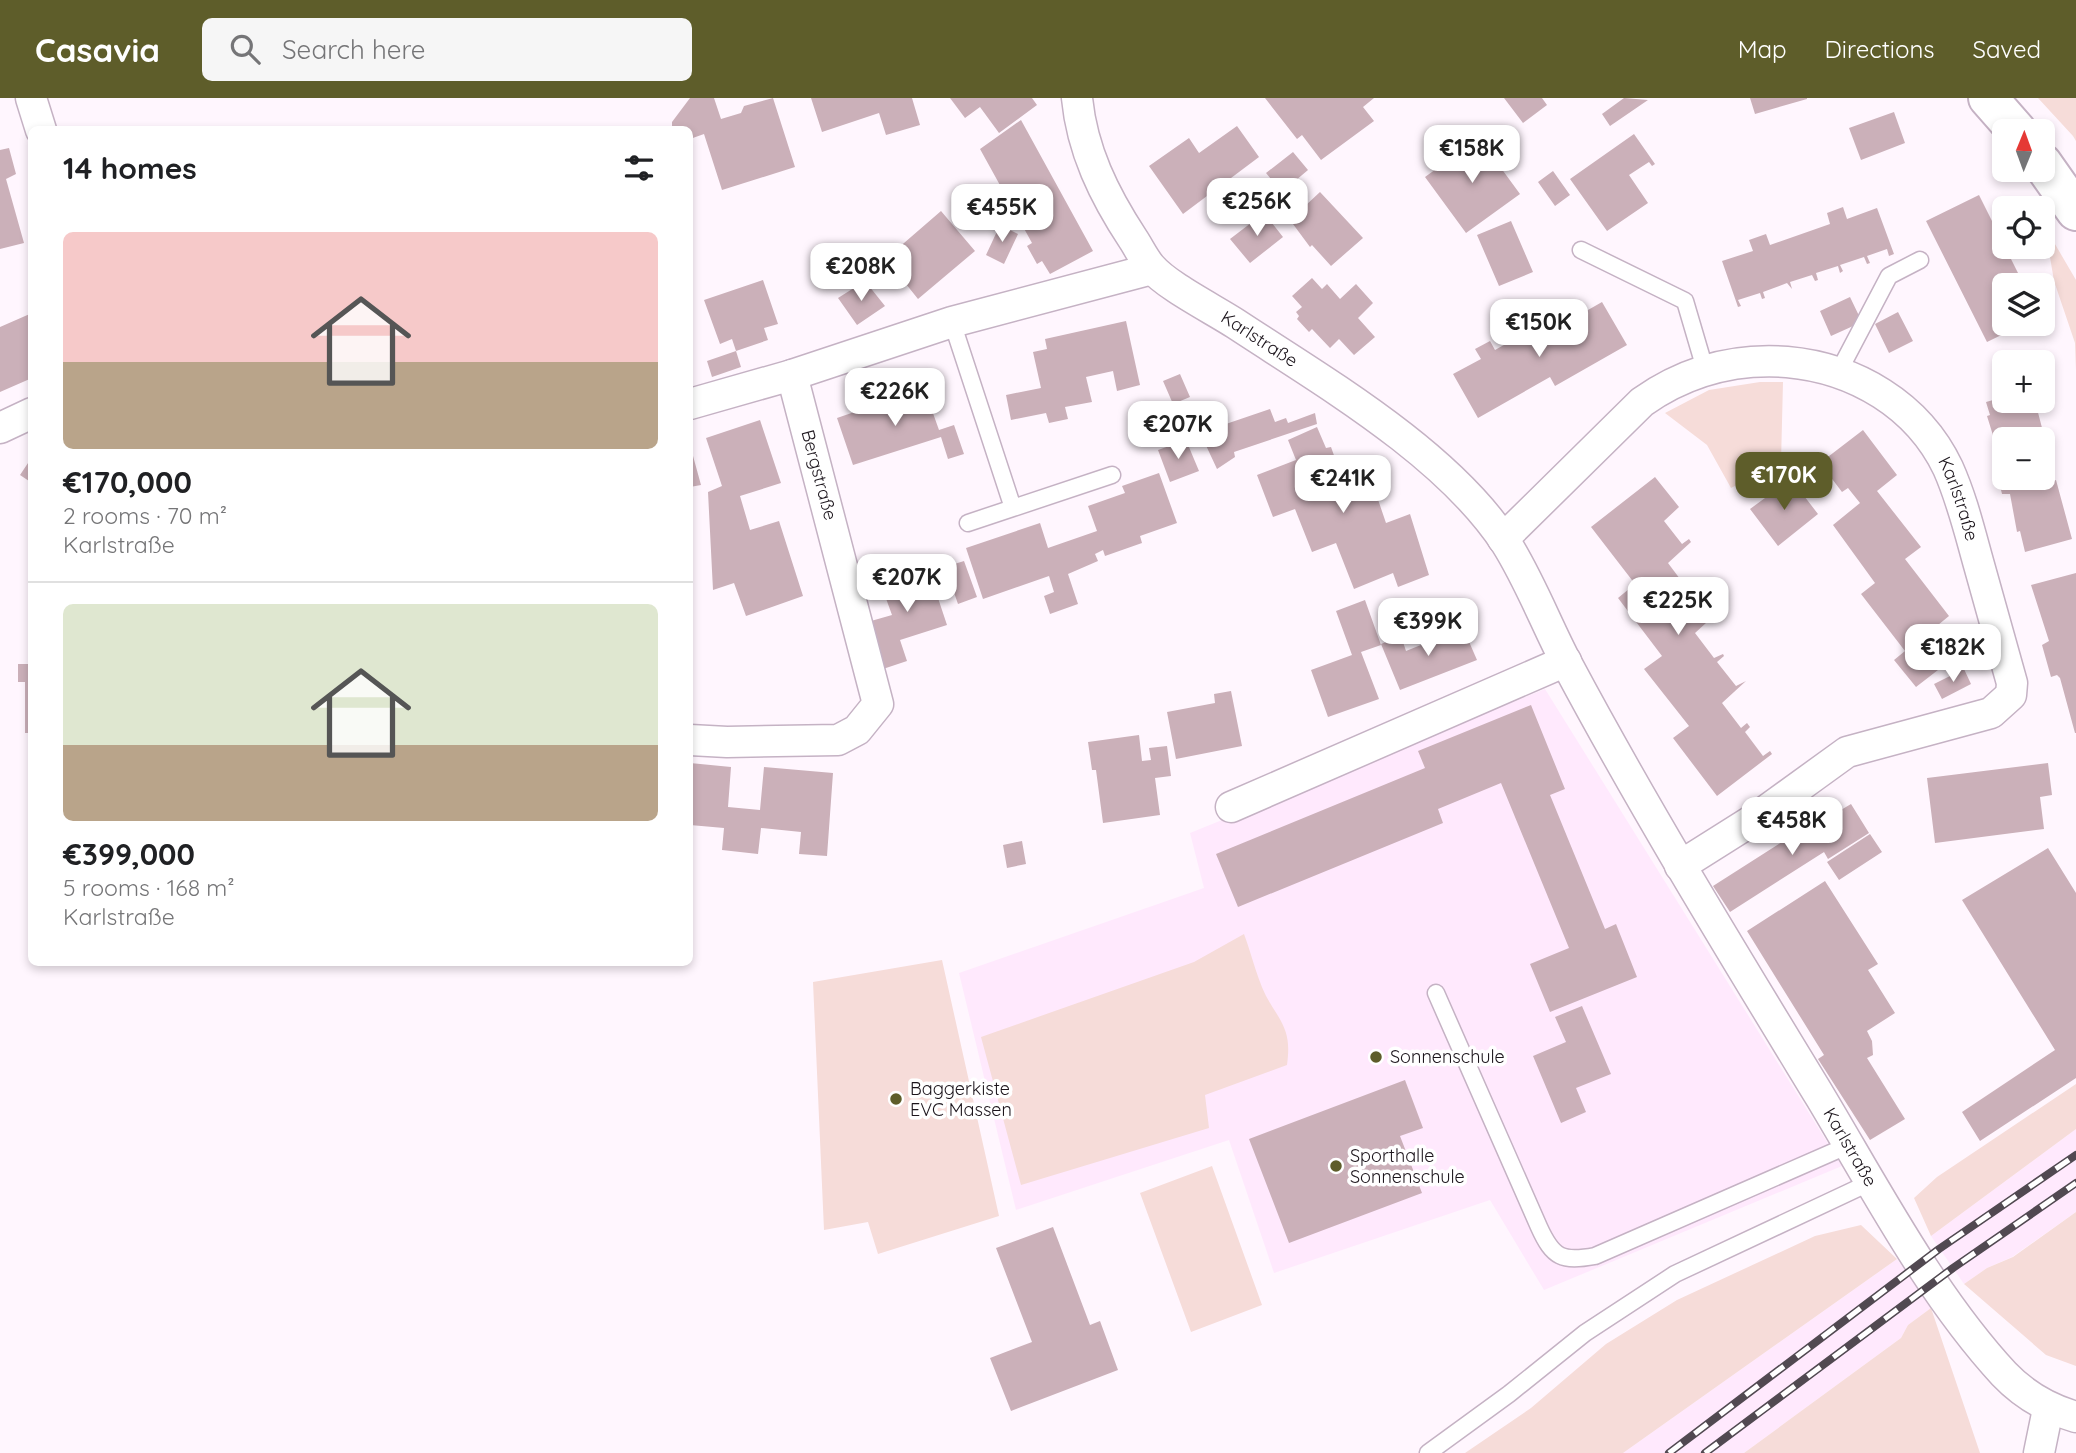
<!DOCTYPE html>
<meta charset="utf-8">
<style>
:root{--surface:#fff;--page:#f6f6f6;--text:#202124;--muted:#757577;--line:#e0e0e0;--accent:#5e5d2a}
body{margin:0;font-family:Quicksand,sans-serif;background:var(--page);color:var(--text);height:100vh;display:flex;flex-direction:column;font-size:26px;white-space:nowrap}
*{box-sizing:border-box;margin:0}
p{font-size:23px;color:var(--muted)}
.icon{flex:none;width:38px;height:38px;fill:none;stroke:currentColor;stroke-width:2;stroke-linecap:round;stroke-linejoin:round}
.map{position:relative;flex:1;overflow:hidden}
.sheet{position:absolute;left:28px;top:28px;width:665px;height:840px;display:flex;flex-direction:column;background:var(--surface);border-radius:10px;box-shadow:0 4px 10px #0003}
.sheet>*{flex:none}
.needle{width:46px;rotate:1deg}
.buttons{position:absolute;left:1992px;top:21px;display:grid;gap:14px}
.buttons a{display:grid;place-items:center;width:63px;height:63px;border-radius:10px;background:var(--surface);box-shadow:0 4px 10px #0003;font-size:35px}
.price{position:absolute;translate:-50% -60px;padding:0 16px;border-radius:14px;background:#fff;color:#222;font-size:23px;line-height:46px;filter:drop-shadow(0 2px 4px #0008)}
.price::after{content:'';position:absolute;left:50%;top:42px;width:21px;height:16px;margin-left:-10px;background:inherit;clip-path:polygon(0 0,100% 0,50% 100%)}
.price.on{background:var(--accent);color:#fff}
ul{padding:0;list-style:none}
li{display:grid;align-content:center;gap:14px;height:371px;padding:0 35px}
li+li{border-top:2px solid var(--line)}
li span{display:grid;place-items:center;height:217px;border-radius:10px;color:#555}
li>.icon{margin-inline-start:auto}
span .icon{width:126px;height:126px;fill:#fffc;stroke-width:1}
li b{font-size:30px}
h2{display:flex;justify-content:space-between;align-items:center;height:84px;padding:0 35px;font-size:30px}
header{display:flex;align-items:center;gap:42px;box-sizing:border-box;height:98px;padding:0 35px;background:var(--accent);color:#fff}
header strong{font-size:33px}
nav{display:flex;gap:38px;margin-inline-start:auto;font-size:24px}
.search{width:490px;height:63px;background:var(--page);display:flex;align-items:center;gap:18px;box-sizing:border-box;padding:0 24px;border-radius:10px;color:var(--muted);font-size:26px}
.map>svg:first-child{display:block}
</style>
<header>
<strong>Casavia</strong>
<div class="search"><svg class="icon" aria-label="search" viewBox="0 0 24 24"><circle cx="10" cy="10" r="6"/><path d="M15 15l6 6"/></svg>Search here</div>
<nav><a>Map</a><a>Directions</a><a>Saved</a></nav>
</header>
<div class="map">
<svg width="2076" height="1355" viewBox="0 0 2076 1355">
<rect width="100%" height="100%" fill="#fff6fe"/>
<path fill="#ffe9fd" d="M 1545,591 L 1842,1068 L 1544,1192 L 1490,1102 L 1274,1175 L 1229,1042 L 1016,1112 L 959,875 L 1204,790 L 1190,735 Z
M 2076,1031 L 2076,1114 L 2012,1159 L 1987,1170 L 1964,1186 L 1931,1138 Z
M 1897,1161 L 1931,1210 L 1908,1227 L 1901,1240 L 1744,1355 L 1623,1355 Z"/>
<path fill="#f6dcd9" d="M 2038,0 L 2076,0 L 2076,43 L 2073,38 Z
M 2045,129 L 2076,182 L 2076,272 L 2075,245 L 2054,183 Z
M 1760,284 L 1783,284 L 1781,364 L 1731,390 L 1707,347 L 1665,315 L 1709,292 Z
M 1244,836 C 1252,857 1258,886 1270,905 C 1285,929 1291,937 1287,967 L 1205,997 L 1209,1030 L 1021,1087 L 981,939 L 1194,864 Z
M 942,862 L 999,1118 L 878,1156 L 868,1124 L 824,1132 L 813,884 Z
M 2076,986 L 2076,1031 L 1931,1138 L 1914,1100 L 1937,1079 Z
M 1212,1068 L 1262,1207 L 1191,1234 L 1140,1095 Z
M 2076,1114 L 2076,1268 L 2046,1257 L 1964,1186 L 1987,1170 L 2013,1159 Z
M 1861,1127 L 1897,1161 L 1623,1355 L 1465,1355 L 1531,1310 L 1606,1246 L 1677,1202 L 1815,1138 Z
M 1931,1210 L 1980,1355 L 1744,1355 L 1901,1240 L 1908,1227 Z"/>
<path fill="#cbb0b9" d="M 690,0 L 714,0 L 721,21 L 741,15 L 744,8 L 773,0 L 795,69 L 722,92 L 704,36 L 690,41 L 690,32 L 672,32 L 672,24 Z
M 811,0 L 912,0 L 920,27 L 886,37 L 879,15 L 822,34 Z
M 950,0 L 1032,0 L 1037,7 L 999,35 L 980,9 L 965,20 Z
M 1265,0 L 1374,0 L 1363,9 L 1374,23 L 1321,62 L 1302,37 L 1297,41 Z
M 1504,0 L 1542,0 L 1547,7 L 1523,25 Z
M 1624,0 L 1648,2 L 1610,28 L 1602,16 Z
M 1750,0 L 1807,0 L 1807,1 L 1755,16 Z
M 1894,14 L 1905,45 L 1861,62 L 1849,30 Z
M 1021,22 L 1093,153 L 1050,176 L 1042,163 L 1037,166 L 1027,148 L 1032,145 L 980,51 Z
M 1237,28 L 1259,59 L 1183,116 L 1149,68 L 1189,40 L 1199,55 Z
M 1634,36 L 1655,66 L 1652,68 L 1649,64 L 1629,77 L 1648,105 L 1607,133 L 1570,81 Z
M 1479,40 L 1520,96 L 1466,135 L 1425,79 Z
M 9,50 L 16,76 L 6,81 L 24,145 L 0,151 L 0,52 Z
M 1293,54 L 1308,72 L 1282,94 L 1266,75 Z
M 1553,73 L 1570,97 L 1555,108 L 1538,84 Z
M 1320,94 L 1363,140 L 1331,168 L 1312,147 L 1310,149 L 1290,122 Z
M 1979,97 L 2024,187 L 2004,187 L 2004,226 L 2024,226 L 1987,244 L 1926,123 Z
M 1843,109 L 1847,121 L 1877,110 L 1894,156 L 1889,158 L 1887,151 L 1867,158 L 1870,165 L 1867,166 L 1864,159 L 1840,167 L 1843,173 L 1840,175 L 1838,168 L 1816,175 L 1818,182 L 1815,183 L 1812,177 L 1790,184 L 1792,191 L 1787,185 L 1763,194 L 1765,200 L 1762,201 L 1760,195 L 1738,202 L 1741,208 L 1738,209 L 1722,163 L 1753,153 L 1749,142 L 1766,136 L 1770,147 L 1830,126 L 1827,115 Z
M 941,113 L 975,153 L 918,201 L 906,186 L 902,189 L 898,184 L 902,182 L 887,164 L 889,158 Z
M 1264,115 L 1283,139 L 1250,165 L 1230,141 Z
M 1511,123 L 1533,174 L 1499,188 L 1477,137 Z
M 1000,127 L 1018,136 L 1004,166 L 986,157 Z
M 1312,180 L 1322,191 L 1327,186 L 1340,201 L 1356,186 L 1373,205 L 1358,220 L 1375,239 L 1354,257 L 1339,241 L 1330,250 L 1312,231 L 1309,234 L 1297,221 L 1299,218 L 1296,214 L 1302,209 L 1292,198 Z
M 763,182 L 778,226 L 764,230 L 768,242 L 736,253 L 732,241 L 720,246 L 704,202 Z
M 865,183 L 885,208 L 857,227 L 838,200 Z
M 1850,199 L 1862,224 L 1831,238 L 1820,213 Z
M 1602,204 L 1627,247 L 1555,288 L 1550,279 L 1478,320 L 1453,276 L 1481,261 L 1475,251 L 1490,243 L 1495,252 L 1525,235 L 1531,245 L 1558,229 L 1553,219 L 1569,210 L 1574,220 Z
M 1898,214 L 1913,243 L 1889,255 L 1875,226 Z
M 32,215 L 32,280 L 0,294 L 0,229 Z
M 1126,223 L 1140,287 L 1117,293 L 1113,273 L 1086,279 L 1092,304 L 1065,309 L 1068,321 L 1049,325 L 1046,315 L 1011,322 L 1006,297 L 1041,290 L 1033,254 L 1047,251 L 1045,241 Z
M 736,253 L 741,269 L 712,279 L 707,263 Z
M 1180,276 L 1190,299 L 1173,306 L 1163,283 Z
M 924,290 L 939,332 L 954,327 L 964,356 L 948,361 L 941,339 L 853,367 L 837,320 Z
M 2004,299 L 2004,303 L 2035,303 L 2047,349 L 2042,350 L 2042,341 L 2004,341 L 2004,380 L 2030,380 L 2032,388 L 2056,382 L 2072,441 L 2025,454 L 2020,433 L 2017,434 L 2010,396 L 2002,396 L 1994,363 L 2000,360 L 1987,318 L 1990,317 L 1986,304 Z
M 1270,311 L 1275,324 L 1286,320 L 1288,325 L 1315,315 L 1317,326 L 1234,354 L 1235,359 L 1217,371 L 1203,341 L 1223,327 Z
M 760,322 L 781,385 L 740,398 L 750,432 L 779,423 L 803,498 L 746,518 L 734,485 L 713,492 L 708,394 L 722,388 L 706,340 Z
M 1317,329 L 1326,350 L 1331,349 L 1346,391 L 1371,381 L 1386,425 L 1410,416 L 1429,477 L 1398,489 L 1393,475 L 1354,491 L 1336,445 L 1312,454 L 1295,411 L 1273,419 L 1257,377 L 1296,362 L 1288,342 Z
M 1863,332 L 1897,377 L 1877,393 L 1921,449 L 1905,461 L 1949,518 L 1938,527 L 1960,555 L 1916,589 L 1894,562 L 1905,553 L 1861,496 L 1875,485 L 1833,427 L 1860,405 L 1848,390 L 1842,394 L 1820,365 Z
M 1186,342 L 1199,373 L 1170,384 L 1158,352 Z
M 690,347 L 701,387 L 690,389 Z
M 32,359 L 32,385 L 20,377 Z
M 1159,375 L 1177,425 L 1140,438 L 1142,445 L 1105,458 L 1103,452 L 1095,456 L 1098,463 L 1068,476 L 1078,506 L 1050,516 L 1044,498 L 1054,494 L 1049,478 L 983,501 L 966,450 L 1040,425 L 1048,450 L 1097,433 L 1088,408 L 1125,395 L 1122,388 Z
M 1655,379 L 1679,409 L 1664,423 L 1682,446 L 1689,441 L 1691,444 L 1668,465 L 1686,489 L 1694,484 L 1697,488 L 1689,494 L 1708,518 L 1716,512 L 1718,514 L 1695,535 L 1714,560 L 1723,556 L 1724,558 L 1717,564 L 1736,588 L 1746,583 L 1722,605 L 1741,630 L 1747,625 L 1750,629 L 1745,634 L 1763,658 L 1770,653 L 1772,656 L 1717,698 L 1673,640 L 1689,628 L 1644,571 L 1662,558 L 1618,500 L 1635,486 L 1591,429 Z
M 1791,381 L 1818,416 L 1778,448 L 1750,411 Z
M 964,463 L 977,499 L 958,506 L 945,469 Z
M 927,467 L 947,527 L 900,542 L 907,563 L 883,571 L 871,523 L 892,517 L 880,484 Z
M 2076,475 L 2076,635 L 2075,635 L 2060,580 L 2057,577 L 2051,579 L 2042,547 L 2049,543 L 2031,487 Z
M 1365,502 L 1381,547 L 1361,554 L 1379,601 L 1328,619 L 1311,572 L 1352,557 L 1336,513 Z
M 1463,530 L 1477,562 L 1400,592 L 1381,546 L 1401,538 L 1406,553 Z
M 18,566 L 32,566 L 32,635 L 25,635 L 25,584 L 18,584 Z
M 1964,571 L 1971,586 L 1942,601 L 1934,586 Z
M 1231,593 L 1242,648 L 1176,661 L 1167,614 L 1215,605 L 1214,596 Z
M 1531,607 L 1565,691 L 1550,697 L 1605,831 L 1616,826 L 1637,879 L 1550,914 L 1530,866 L 1569,850 L 1501,685 L 1438,711 L 1443,725 L 1238,809 L 1216,756 L 1425,670 L 1418,653 Z
M 1139,637 L 1142,663 L 1151,662 L 1149,650 L 1167,648 L 1171,678 L 1155,680 L 1160,717 L 1103,725 L 1096,672 L 1092,672 L 1088,644 Z
M 690,665 L 731,669 L 728,709 L 760,712 L 764,669 L 833,675 L 827,758 L 799,756 L 801,734 L 761,730 L 758,756 L 722,752 L 724,730 L 690,727 Z
M 2048,665 L 2052,697 L 2040,699 L 2044,731 L 1935,745 L 1927,680 Z
M 1851,706 L 1869,735 L 1828,761 L 1824,754 L 1730,814 L 1713,788 L 1807,728 L 1809,731 Z
M 1870,736 L 1882,754 L 1839,782 L 1827,764 Z
M 1022,743 L 1026,766 L 1007,770 L 1003,747 Z
M 2048,750 L 2076,795 L 2076,980 L 1980,1043 L 1962,1014 L 2055,952 L 1962,802 Z
M 1825,783 L 1878,866 L 1868,872 L 1895,915 L 1867,933 L 1872,943 L 1873,957 L 1867,960 L 1905,1021 L 1870,1042 L 1818,961 L 1824,957 L 1747,833 Z
M 1582,908 L 1611,976 L 1576,990 L 1586,1014 L 1561,1025 L 1533,958 L 1566,944 L 1555,919 Z
M 1405,982 L 1423,1030 L 1400,1038 L 1422,1095 L 1289,1145 L 1249,1041 Z
M 1053,1129 L 1090,1227 L 1100,1223 L 1118,1272 L 1011,1313 L 990,1260 L 1032,1244 L 996,1150 Z"/>
<g fill="none" stroke-linecap="round" stroke-linejoin="round">
<defs>
<path id="service" d="M 1581,152 L 1685,203 L 1705,271
M 952,224 L 1013,410 L 1112,377
M 1838,275 L 1889,178 L 1920,162
M 968,425 L 1013,410
M 1436,895 L 1539,1129 C 1553,1160 1562,1164 1595,1158 L 1849,1047
M 1428,1355 L 1509,1296 L 1585,1235 L 1675,1176 L 1871,1084"/>
<g id="minor">
<path d="M 31,0 L 41,32"/>
<path id="s1" d="M 1077,0 C 1082,52 1104,97 1133,141 C 1139,150 1144,161 1151,169 C 1167,188 1213,211 1236,226 C 1324,284 1447,355 1506,445 C 1530,483 1546,526 1567,566 C 1646,714 1734,857 1821,1000 C 1876,1092 1931,1197 2004,1276 C 2024,1297 2049,1311 2076,1319"/>
<path d="M 690,306 L 792,277 L 952,224 L 1152,171"/>
<path d="M 0,330 L 32,315"/>
<path id="s2" d="M 1503,441 L 1642,304 C 1686,273 1733,260 1787,264 C 1855,270 1918,307 1948,370 C 1962,401 1970,435 1979,467 C 1990,506 2001,545 2012,585 L 2011,597 L 1991,615 L 1847,654 L 1753,722 L 1680,768"/>
<path d="M 690,642 L 727,644 L 838,642 L 857,632 L 878,606 L 792,277"/>
<path d="M 1231,709 L 1566,563"/>
<path d="M 2039,1355 L 2048,1311"/>
</g>
<path id="secondary" d="M 1988,0 L 2017,33
M 2042,65 L 2076,113"/>
</defs>
<use href="#service" stroke="#c5b2c4" stroke-width="19"/>
<use href="#minor" stroke="#c5b2c4" stroke-width="33"/>
<use href="#secondary" stroke="#c5b2c4" stroke-width="42"/>
<use href="#service" stroke="#fff" stroke-width="16"/>
<use href="#minor" stroke="#fff" stroke-width="30"/>
<use href="#secondary" stroke="#fff" stroke-width="38"/>
<defs>
<path id="rail" d="M 1669,1355 L 1939,1151 L 2076,1057
M 1705,1355 L 1953,1170 L 2076,1085"/>
</defs>
<use href="#rail" stroke="#514951" stroke-width="8"/>
<use href="#rail" stroke="#fff" stroke-width="5" stroke-dasharray="16" stroke-linecap="butt"/>
</g>
<g fill="#5e5d2a" stroke="#fff" stroke-width="2.5">
<circle cx="1376" cy="959" r="7"/>
<circle cx="896" cy="1001" r="7"/>
<circle cx="1336" cy="1068" r="7"/>
</g>
<g text-anchor="middle" stroke-width="7" stroke-linejoin="round" paint-order="stroke">
<g font-size="18" fill="#1c151c" stroke="#fff">
<text dy="6" stroke="none"><textPath href="#s1" startOffset="317">Karlstraße</textPath></text>
<text transform="translate(819 377) rotate(75)" y="6">Bergstraße</text>
<text dy="6" stroke="none"><textPath href="#s2" startOffset="583">Karlstraße</textPath></text>
<text dy="6" stroke="none"><textPath href="#s1" startOffset="1335">Karlstraße</textPath></text>
</g>
<g font-size="18" fill="#1c151c" stroke="#fff" text-anchor="start">
<text x="1390" y="965">Sonnenschule</text>
<text x="910" y="997">Baggerkiste<tspan x="910" dy="21">EVC Massen</tspan></text>
<text x="1350" y="1064">Sporthalle<tspan x="1350" dy="21">Sonnenschule</tspan></text>
</g>
</g>
</svg>
<div class="buttons">
<a><svg class="needle" viewBox="-14 -14 28 28"><path d="M0-13l5 13h-10z" fill="#e53935"/><path d="M0 13l5-13h-10z" fill="#757577"/></svg></a>
<a><svg class="icon" aria-label="locate" viewBox="0 0 24 24"><circle cx="12" cy="12" r="6"/><path d="M12 2v4M12 18v4M2 12h4M18 12h4"/></svg></a>
<a><svg class="icon" aria-label="layers" viewBox="0 0 24 24"><path d="M12 4l9 5-9 5-9-5zM3 14l9 5 9-5"/></svg></a>
<a>+</a>
<a>−</a>
</div>
<b class="price" style="left:1472px;top:87px">€158K</b>
<b class="price" style="left:1257px;top:140px">€256K</b>
<b class="price" style="left:1002px;top:146px">€455K</b>
<b class="price" style="left:861px;top:205px">€208K</b>
<b class="price" style="left:1539px;top:261px">€150K</b>
<b class="price" style="left:895px;top:330px">€226K</b>
<b class="price" style="left:1178px;top:363px">€207K</b>
<b class="price on" style="left:1784px;top:414px">€170K</b>
<b class="price" style="left:1343px;top:417px">€241K</b>
<b class="price" style="left:907px;top:516px">€207K</b>
<b class="price" style="left:1678px;top:539px">€225K</b>
<b class="price" style="left:1428px;top:560px">€399K</b>
<b class="price" style="left:1953px;top:586px">€182K</b>
<b class="price" style="left:1792px;top:759px">€458K</b>
<section class="sheet">
<h2>14 homes<svg class="icon" aria-label="filters" viewBox="0 0 24 24"><path d="M4 7h16M4 17h16"/><circle cx="9" cy="7" r="2"/><circle cx="15" cy="17" r="2"/></svg></h2>
<ul>
<li><span style="background:linear-gradient(#f6c9c9 60%,#b9a48a 0)"><svg class="icon" aria-label="home" viewBox="0 0 24 24"><path d="M3 11l9-7 9 7M6 9v11h12V9"/></svg></span><div><b>€170,000</b><p>2 rooms · 70 m²</p><p>Karlstraße</p></div></li>
<li><span style="background:linear-gradient(#dfe7d0 65%,#b9a48a 0)"><svg class="icon" aria-label="home" viewBox="0 0 24 24"><path d="M3 11l9-7 9 7M6 9v11h12V9"/></svg></span><div><b>€399,000</b><p>5 rooms · 168 m²</p><p>Karlstraße</p></div></li>
</ul>
</section>
</div>
